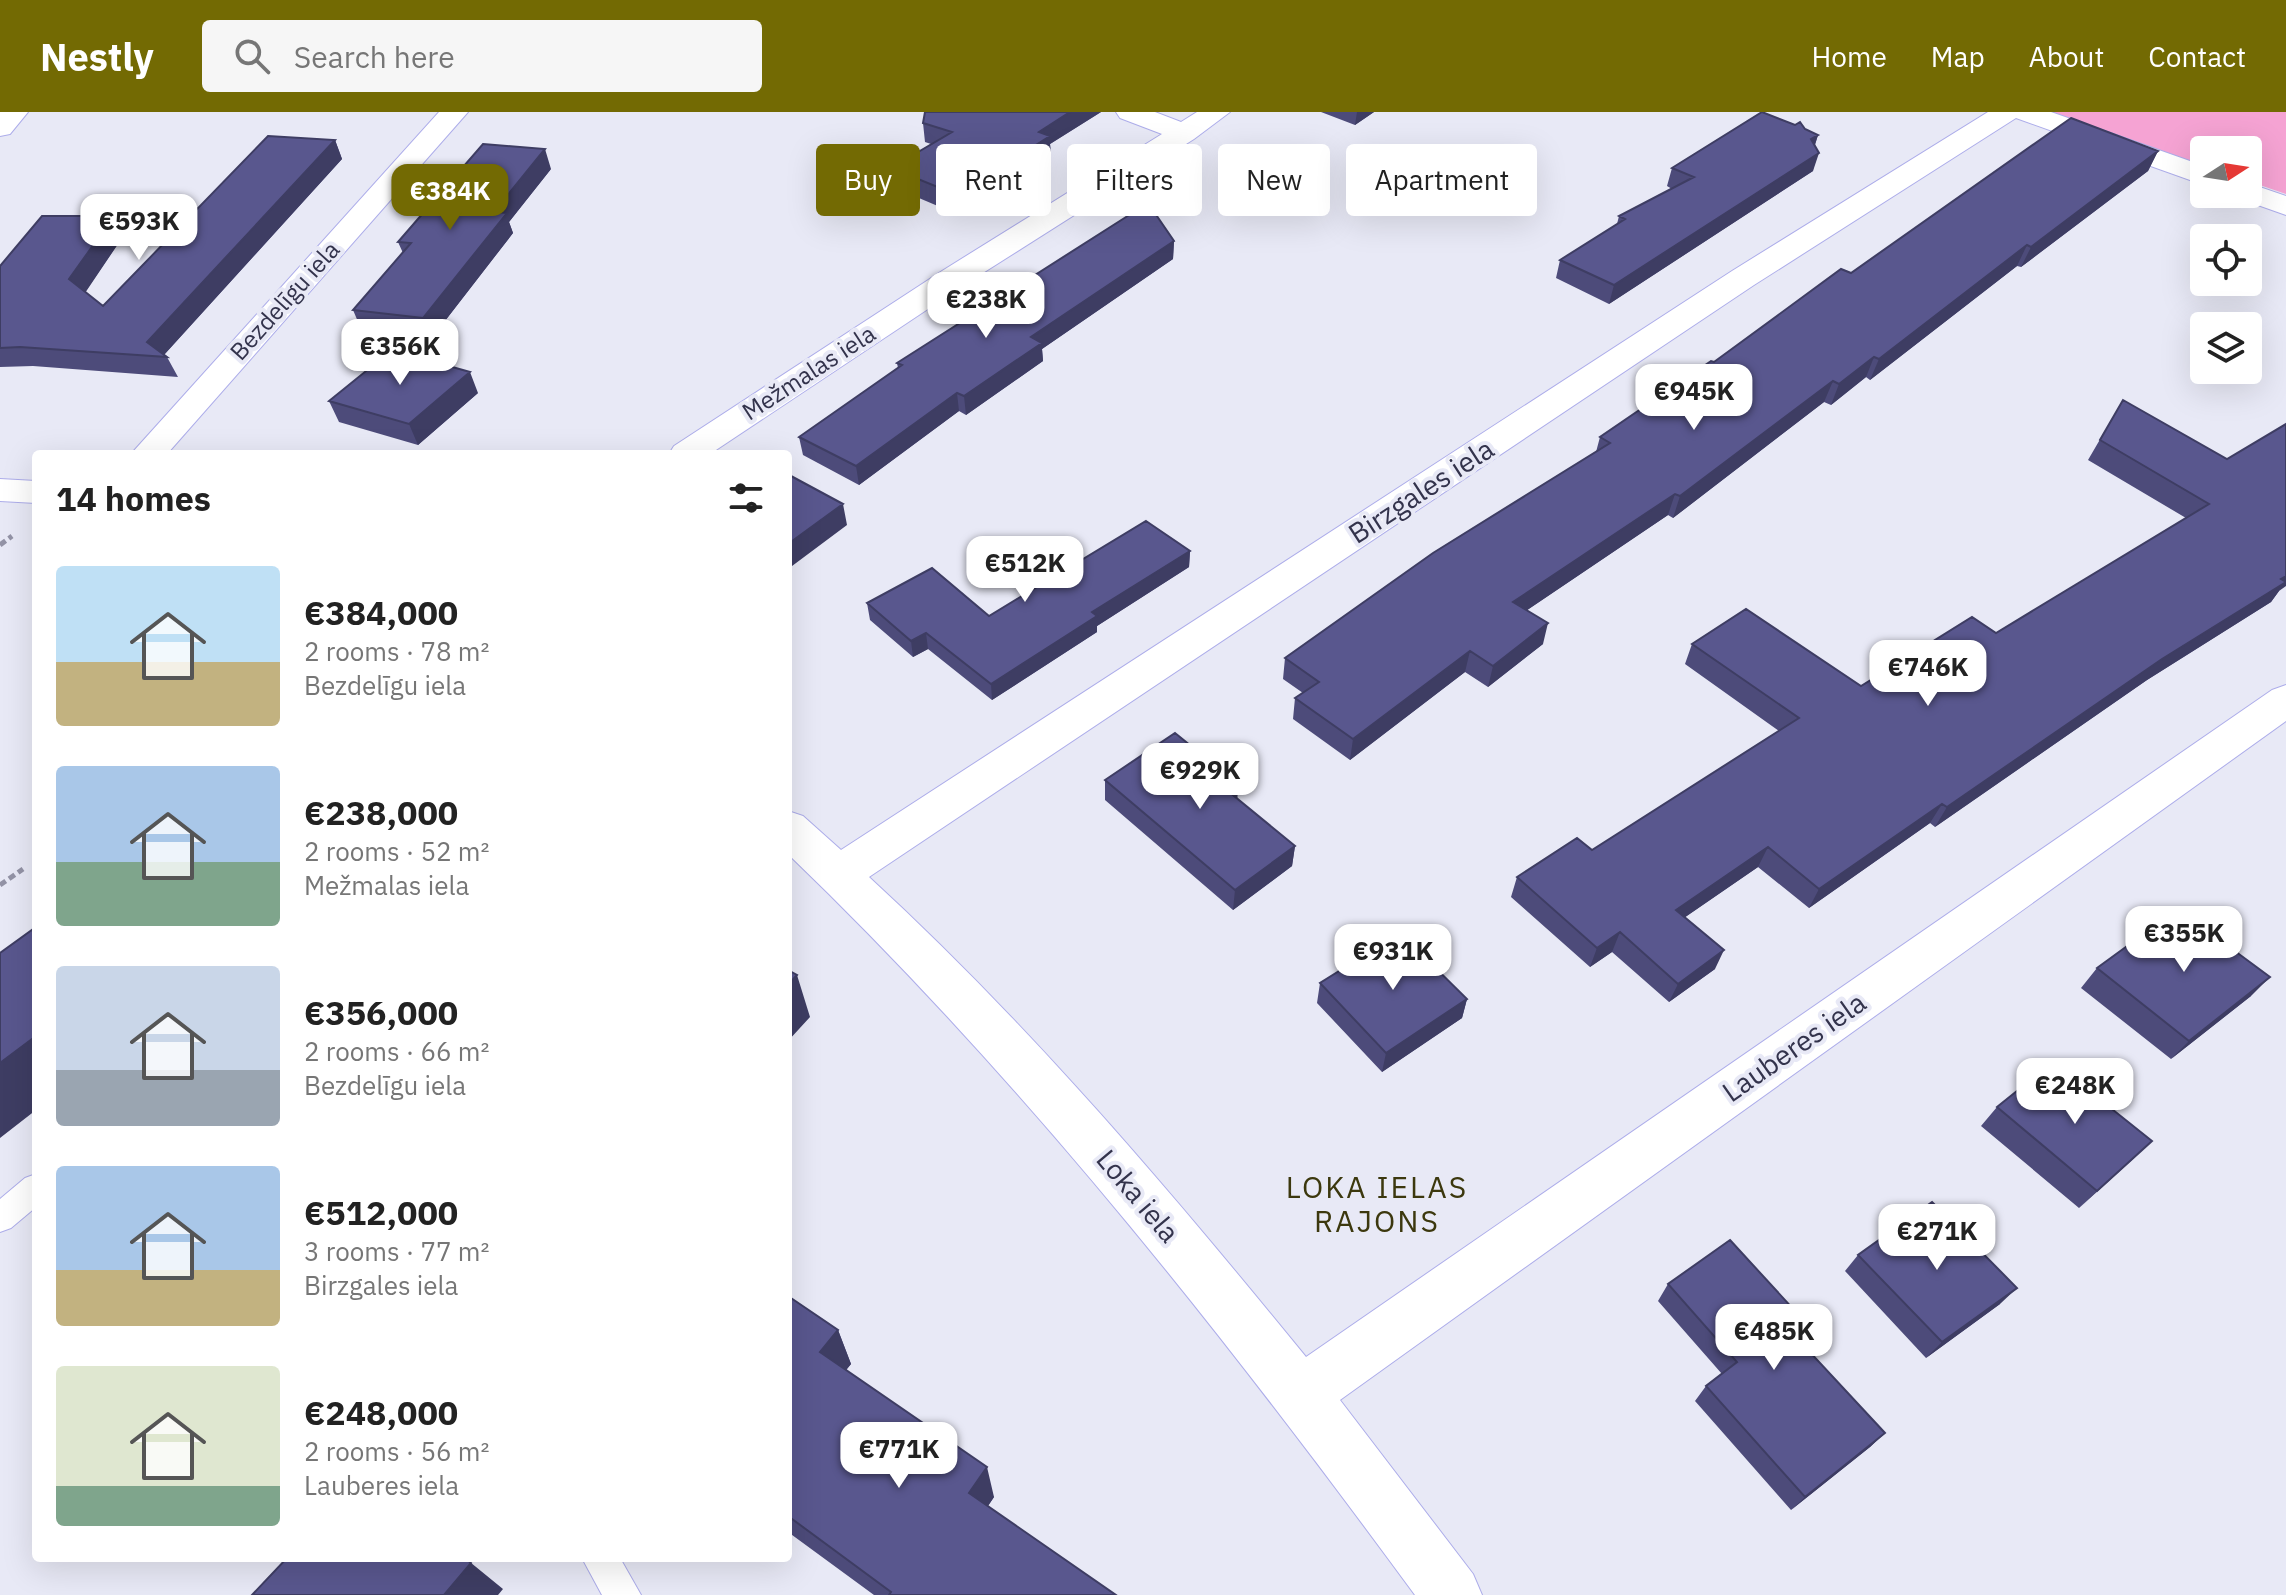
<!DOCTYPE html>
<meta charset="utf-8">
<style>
:root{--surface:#fff;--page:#f6f6f6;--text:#222;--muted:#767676;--accent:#736a03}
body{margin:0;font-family:"IBM Plex Sans",sans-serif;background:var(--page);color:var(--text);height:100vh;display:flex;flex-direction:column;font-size:30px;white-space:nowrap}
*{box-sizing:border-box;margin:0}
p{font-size:26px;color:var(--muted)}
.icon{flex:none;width:44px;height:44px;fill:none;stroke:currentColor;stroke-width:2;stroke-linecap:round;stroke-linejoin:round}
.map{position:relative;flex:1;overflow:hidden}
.sheet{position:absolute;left:32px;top:338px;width:760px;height:1112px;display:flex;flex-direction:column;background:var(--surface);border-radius:8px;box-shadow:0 8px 32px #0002}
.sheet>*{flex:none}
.top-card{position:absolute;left:816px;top:32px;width:760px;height:72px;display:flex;gap:16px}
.needle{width:52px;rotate:78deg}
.buttons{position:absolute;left:2190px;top:24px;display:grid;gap:16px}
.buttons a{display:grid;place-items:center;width:72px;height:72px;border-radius:8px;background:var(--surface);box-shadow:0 8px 32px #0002;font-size:40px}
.price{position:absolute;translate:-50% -68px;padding:0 18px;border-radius:16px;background:#fff;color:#222;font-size:26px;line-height:52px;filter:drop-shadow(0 2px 4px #0008)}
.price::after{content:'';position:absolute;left:50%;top:48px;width:24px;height:18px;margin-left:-12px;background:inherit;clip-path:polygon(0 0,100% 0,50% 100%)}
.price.current{background:var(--accent);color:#fff}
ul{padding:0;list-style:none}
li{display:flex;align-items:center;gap:24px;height:200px;padding:0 24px}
li span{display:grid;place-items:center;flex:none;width:224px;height:160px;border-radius:8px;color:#555}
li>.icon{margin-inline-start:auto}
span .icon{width:96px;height:96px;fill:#fffc;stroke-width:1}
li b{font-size:34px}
h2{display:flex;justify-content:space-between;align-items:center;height:96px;padding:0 24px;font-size:34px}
.chip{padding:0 28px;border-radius:8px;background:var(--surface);box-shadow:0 8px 32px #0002;font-size:28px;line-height:72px}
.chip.current{background:var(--accent);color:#fff}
header{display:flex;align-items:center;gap:48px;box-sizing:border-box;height:112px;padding:0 40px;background:var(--accent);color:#fff}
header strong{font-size:38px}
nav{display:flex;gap:44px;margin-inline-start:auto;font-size:28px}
.search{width:560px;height:72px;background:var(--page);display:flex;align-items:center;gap:20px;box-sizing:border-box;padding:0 28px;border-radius:8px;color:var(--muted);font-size:30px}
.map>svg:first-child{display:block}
</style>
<header>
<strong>Nestly</strong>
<div class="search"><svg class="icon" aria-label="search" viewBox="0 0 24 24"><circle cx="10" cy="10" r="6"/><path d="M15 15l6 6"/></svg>Search here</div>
<nav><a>Home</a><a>Map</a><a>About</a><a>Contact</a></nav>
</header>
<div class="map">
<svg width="2286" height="1483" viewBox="0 0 2286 1483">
<rect width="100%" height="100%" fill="#e8e9f6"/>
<path fill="#f5a3d3" d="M 2052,0 L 2286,0 L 2286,82 L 2248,69 L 2248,38 L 2204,38 L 2204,54 Z"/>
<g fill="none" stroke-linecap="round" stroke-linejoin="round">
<defs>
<path id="service" d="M 36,1062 L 36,1095 L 11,1116 L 0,1120 L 0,1087 L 25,1066 Z
M 582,1446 L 620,1446 L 641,1483 L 602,1483 Z"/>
<path id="minor" d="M 0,0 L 28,0 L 10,22 L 0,24 Z
M 439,0 L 468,0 L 167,342 L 131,342 Z
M 1116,0 L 1155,0 L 1181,10 L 1197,0 L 1230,0 L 1194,27 L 964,173 L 710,342 L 669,342 L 674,334 L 942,159 L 1162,22 L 1120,6 Z
M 1988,0 L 2051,0 L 2204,54 L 2204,73 L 2016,6 L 1754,173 L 869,765 C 1028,911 1169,1077 1306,1245 L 2272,578 L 2286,573 L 2286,609 L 1340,1288 L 1473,1462 L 1482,1483 L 1415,1483 C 1222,1220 1024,969 788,742 L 788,699 L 803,704 L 841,738 L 1732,159 Z
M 2248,71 L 2286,84 L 2286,103 L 2238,86 L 2235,82 L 2248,82 Z
M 0,367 L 36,369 L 36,391 L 0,389 Z"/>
</defs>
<use href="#service" stroke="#adadea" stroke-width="2"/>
<use href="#minor" stroke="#adadea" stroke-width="2"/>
<path stroke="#9393a6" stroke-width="5" stroke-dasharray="7 4" stroke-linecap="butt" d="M 0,433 L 12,424
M 0,773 L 23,757"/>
<use href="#service" fill="#fff" fill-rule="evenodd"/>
<use href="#minor" fill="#fff" fill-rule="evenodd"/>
</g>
<path fill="#4d4b7a" d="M 925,0 L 1101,0 L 1050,32 L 1051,43 L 959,103 L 893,75 L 891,56 L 931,32 L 925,30 L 923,11 Z
M 1321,0 L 1374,0 L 1355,13 Z
M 1805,17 L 1818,23 L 1815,33 L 1813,59 L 1609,192 L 1556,166 L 1560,148 L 1617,112 L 1619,104 L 1672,77 L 1667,74 L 1672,56 Z
M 335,28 L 342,47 L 164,243 L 167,245 L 178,265 L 33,254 L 0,255 L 0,154 L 114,104 L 124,123 L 85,180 L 103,194 Z
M 2158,39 L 2148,59 L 2021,155 L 2017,154 L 1870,268 L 1866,265 L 1831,293 L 1824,290 L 1673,406 L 1668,403 L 1527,498 L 1543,532 L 1488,575 L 1465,560 L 1350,648 L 1293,607 L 1295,586 L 1303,581 L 1283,567 L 1285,546 L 1596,340 L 1600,325 L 1851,161 Z
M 551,57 L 509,110 L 513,121 L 431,227 L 362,219 L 353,198 L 403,141 L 398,130 Z
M 1174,129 L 1173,147 L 1042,237 L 1043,249 L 966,303 L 959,299 L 859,373 L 803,343 L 799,325 L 898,256 L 897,251 Z
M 478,281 L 418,333 L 339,310 L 329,289 Z
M 2123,288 L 2279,479 L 2271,490 L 2147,568 L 1935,715 L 1930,711 L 1809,796 L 1758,755 L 1685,805 L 1715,857 L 1669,890 L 1612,840 L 1590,855 L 1511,785 L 1517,765 L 1592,738 L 1779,619 L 1685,552 L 1692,532 L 1861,574 L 1996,521 L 2186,406 L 2088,348 Z
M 1190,439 L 1189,455 L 1097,514 L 1097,520 L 992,588 L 928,537 L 913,545 L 870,508 L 867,491 L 989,504 Z
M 1105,668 L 1238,672 L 1237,687 L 1295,734 L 1292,754 L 1233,798 L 1105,688 Z
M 2097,856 L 2251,884 L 2171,947 L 2081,876 Z
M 1320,871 L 1467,887 L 1462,906 L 1382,960 L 1317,891 Z
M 1997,995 L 2134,1046 L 2079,1096 L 1981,1014 Z
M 1858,1143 L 2000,1192 L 1926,1246 L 1845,1159 Z
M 1668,1172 L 1796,1225 L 1885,1321 L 1870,1335 L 1791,1398 L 1695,1289 L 1706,1274 L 1722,1262 L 1658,1189 Z
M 788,1184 L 838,1218 L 851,1252 L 846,1258 L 994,1385 L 988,1394 L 1116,1483 L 874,1483 L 788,1420 Z"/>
<path fill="#3e3d63" d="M 1070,0 L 1101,0 L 1050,32 L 1051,43 L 959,103 L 957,83 L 1039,20 Z
M 1357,0 L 1374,0 L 1355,13 Z
M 1818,23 L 1812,41 L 1811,27 Z
M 335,28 L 342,47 L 162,245 L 147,230 Z
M 545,37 L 551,57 L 509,110 L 513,121 L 431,227 L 423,206 L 494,100 Z
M 2158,39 L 2148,59 L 2021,155 L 2031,135 Z
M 1819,41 L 1813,59 L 1609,192 L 1614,173 Z
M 114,104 L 124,123 L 81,187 L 69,167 Z
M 1174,129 L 1173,147 L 1042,237 L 1043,249 L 966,303 L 964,284 L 1031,225 Z
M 2027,133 L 2017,154 L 1870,268 L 1879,247 Z
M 1874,245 L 1866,265 L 1831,293 L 1839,272 Z
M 470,260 L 478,281 L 418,333 L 409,312 Z
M 1833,269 L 1824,290 L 1673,406 L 1680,384 Z
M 957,281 L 959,299 L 859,373 L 856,354 Z
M 1675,382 L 1668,403 L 1508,511 L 1513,490 Z
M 843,392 L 847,413 L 788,457 L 788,432 Z
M 1190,439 L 1189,455 L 1097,514 L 1097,520 L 992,588 L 991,572 L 1092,500 Z
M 2286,464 L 2286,474 L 2279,479 L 2271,490 L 2147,568 L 1935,715 L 1947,695 L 2162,547 Z
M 1548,511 L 1543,532 L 1488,575 L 1493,554 Z
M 926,521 L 928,537 L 913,545 L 911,529 Z
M 1470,539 L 1465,560 L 1350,648 L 1353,627 Z
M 1238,672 L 1237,693 L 1228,679 Z
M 1942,692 L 1930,711 L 1809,796 L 1819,777 Z
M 1295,734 L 1292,754 L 1233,798 L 1235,778 Z
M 1768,735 L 1758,755 L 1668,817 L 1676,798 Z
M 1620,820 L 1612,840 L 1590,855 L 1597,836 Z
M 1724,838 L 1715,857 L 1669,890 L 1678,872 Z
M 797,863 L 810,905 L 788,929 L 788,873 Z
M 2270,865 L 2251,884 L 2171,947 L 2189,929 Z
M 1467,887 L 1462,906 L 1382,960 L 1386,941 Z
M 36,924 L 36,998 L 0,1026 L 0,951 Z
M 2152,1029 L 2134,1046 L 2079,1096 L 2097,1079 Z
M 2017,1176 L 2000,1192 L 1926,1246 L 1942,1230 Z
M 1807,1212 L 1794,1227 L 1793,1222 Z
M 838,1218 L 851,1252 L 834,1273 L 820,1240 Z
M 1885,1321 L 1870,1335 L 1791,1398 L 1805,1385 Z
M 987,1355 L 994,1385 L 977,1410 L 969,1381 Z
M 465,1446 L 503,1477 L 498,1483 L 444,1483 Z"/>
<path fill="#59578e" stroke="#3e3d63" stroke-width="2" d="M 925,0 L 1070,0 L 1039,20 L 1050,24 L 957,83 L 891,56 L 952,20 L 923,11 Z
M 1762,0 L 1795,13 L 1800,10 L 1805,17 L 1818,23 L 1811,27 L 1819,41 L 1614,173 L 1560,148 L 1625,107 L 1619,104 L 1694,65 L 1672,56 Z
M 2071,6 L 2158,39 L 2031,135 L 2027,133 L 1879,247 L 1874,245 L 1839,272 L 1833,269 L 1680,384 L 1675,382 L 1513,490 L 1548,511 L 1493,554 L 1470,539 L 1353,627 L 1295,586 L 1319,570 L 1285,546 L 1433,441 L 1610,331 L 1600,325 L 1711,249 L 1714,250 L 1841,157 L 1851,161 Z
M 268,24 L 335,28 L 147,230 L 167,245 L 20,235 L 0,236 L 0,154 L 42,104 L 114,104 L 69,167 L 103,194 Z
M 483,32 L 545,37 L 494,100 L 507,101 L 423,206 L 353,198 L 411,131 L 398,130 Z
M 1148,91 L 1174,129 L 1031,225 L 1042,231 L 964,284 L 957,281 L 856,354 L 799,325 L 902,253 L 897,251 Z
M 392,238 L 470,260 L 409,312 L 329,289 Z
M 2123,288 L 2227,347 L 2286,312 L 2286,464 L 2281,467 L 2286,470 L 2162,547 L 1947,695 L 1942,692 L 1819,777 L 1768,735 L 1676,798 L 1724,838 L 1678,872 L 1620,820 L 1597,836 L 1517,765 L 1577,726 L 1592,738 L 1799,606 L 1692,532 L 1746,497 L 1861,574 L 1972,505 L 1996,521 L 2209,392 L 2100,328 Z
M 791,364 L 843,392 L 788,432 L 788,366 Z
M 1146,409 L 1190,439 L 1092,500 L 1097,504 L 991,572 L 926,521 L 911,529 L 867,491 L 932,456 L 989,504 Z
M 1175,621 L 1238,672 L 1228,679 L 1295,734 L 1235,778 L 1105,668 Z
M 2178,797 L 2270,865 L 2189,929 L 2097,856 Z
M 36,815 L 36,924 L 0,951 L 0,841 Z
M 1400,821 L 1467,887 L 1386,941 L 1320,871 Z
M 788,858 L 797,863 L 788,873 Z
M 2053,950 L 2152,1029 L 2097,1079 L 1997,995 Z
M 1932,1090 L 2017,1176 L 1942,1230 L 1858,1143 Z
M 1730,1128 L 1807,1212 L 1793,1222 L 1885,1321 L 1805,1385 L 1706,1274 L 1737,1250 L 1668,1172 Z
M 788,1184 L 838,1218 L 820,1240 L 987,1355 L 969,1381 L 1116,1483 L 889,1483 L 891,1480 L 788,1404 Z
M 287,1446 L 465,1446 L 471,1451 L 444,1483 L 252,1483 Z"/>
<g text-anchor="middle" stroke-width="8" stroke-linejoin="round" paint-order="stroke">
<g font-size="24" fill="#33334c" stroke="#e8e9f6">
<text transform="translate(285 189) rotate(-48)" y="8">Bezdelīgu iela</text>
<text transform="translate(809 261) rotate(-33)" y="8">Mežmalas iela</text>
</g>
<g font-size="28" fill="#33334c" stroke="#e8e9f6">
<text transform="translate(1421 379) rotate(-33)" y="10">Birzgales iela</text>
<text transform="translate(1794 935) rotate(-35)" y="10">Lauberes iela</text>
<text transform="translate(1138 1084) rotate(50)" y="10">Loka iela</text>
</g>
<g font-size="30" letter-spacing="2" fill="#3c380e" stroke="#e8e9f6">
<text x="1377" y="1086">LOKA IELAS<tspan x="1377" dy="34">RAJONS</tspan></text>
</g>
</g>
</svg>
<div class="buttons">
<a><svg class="needle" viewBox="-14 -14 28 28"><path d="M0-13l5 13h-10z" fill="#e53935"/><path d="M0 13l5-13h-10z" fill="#767676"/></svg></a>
<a><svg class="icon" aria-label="locate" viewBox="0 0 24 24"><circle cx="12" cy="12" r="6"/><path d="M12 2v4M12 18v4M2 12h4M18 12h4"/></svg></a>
<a><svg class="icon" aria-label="layers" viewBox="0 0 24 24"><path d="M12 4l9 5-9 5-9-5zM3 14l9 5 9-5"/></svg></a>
</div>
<b class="price current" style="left:450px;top:120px">€384K</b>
<b class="price" style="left:139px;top:150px">€593K</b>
<b class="price" style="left:986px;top:228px">€238K</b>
<b class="price" style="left:400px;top:275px">€356K</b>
<b class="price" style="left:1694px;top:320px">€945K</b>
<b class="price" style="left:1025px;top:492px">€512K</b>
<b class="price" style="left:1928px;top:596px">€746K</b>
<b class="price" style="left:1200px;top:699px">€929K</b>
<b class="price" style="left:2184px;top:862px">€355K</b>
<b class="price" style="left:1393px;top:880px">€931K</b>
<b class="price" style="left:2075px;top:1014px">€248K</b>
<b class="price" style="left:1937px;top:1160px">€271K</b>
<b class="price" style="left:1774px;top:1260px">€485K</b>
<b class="price" style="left:899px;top:1378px">€771K</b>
<div class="top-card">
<a class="chip current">Buy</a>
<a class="chip">Rent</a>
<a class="chip">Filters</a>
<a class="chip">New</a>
<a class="chip">Apartment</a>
</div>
<section class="sheet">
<h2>14 homes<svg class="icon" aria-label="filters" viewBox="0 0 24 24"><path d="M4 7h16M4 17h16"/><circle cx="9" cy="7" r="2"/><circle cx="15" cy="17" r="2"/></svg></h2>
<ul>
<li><span style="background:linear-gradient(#bfe0f5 60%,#c2b280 0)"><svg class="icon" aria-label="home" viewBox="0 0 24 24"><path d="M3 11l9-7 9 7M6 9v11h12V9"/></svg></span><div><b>€384,000</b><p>2 rooms · 78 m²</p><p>Bezdelīgu iela</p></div></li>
<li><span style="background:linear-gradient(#a9c7e8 60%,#7fa58c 0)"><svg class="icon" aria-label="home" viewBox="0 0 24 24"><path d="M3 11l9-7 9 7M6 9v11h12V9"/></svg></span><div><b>€238,000</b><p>2 rooms · 52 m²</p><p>Mežmalas iela</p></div></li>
<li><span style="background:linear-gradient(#c9d6e8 65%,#9aa5b1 0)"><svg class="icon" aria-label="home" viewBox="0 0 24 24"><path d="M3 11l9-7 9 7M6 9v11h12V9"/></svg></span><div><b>€356,000</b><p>2 rooms · 66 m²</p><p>Bezdelīgu iela</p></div></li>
<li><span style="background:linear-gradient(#a9c7e8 65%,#c2b280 0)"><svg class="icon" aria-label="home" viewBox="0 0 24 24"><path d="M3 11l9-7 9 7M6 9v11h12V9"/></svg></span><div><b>€512,000</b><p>3 rooms · 77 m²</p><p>Birzgales iela</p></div></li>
<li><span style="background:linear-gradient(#dfe7d0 75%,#7fa58c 0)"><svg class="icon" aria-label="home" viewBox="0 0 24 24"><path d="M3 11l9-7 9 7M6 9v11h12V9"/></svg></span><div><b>€248,000</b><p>2 rooms · 56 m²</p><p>Lauberes iela</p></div></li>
</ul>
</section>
</div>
